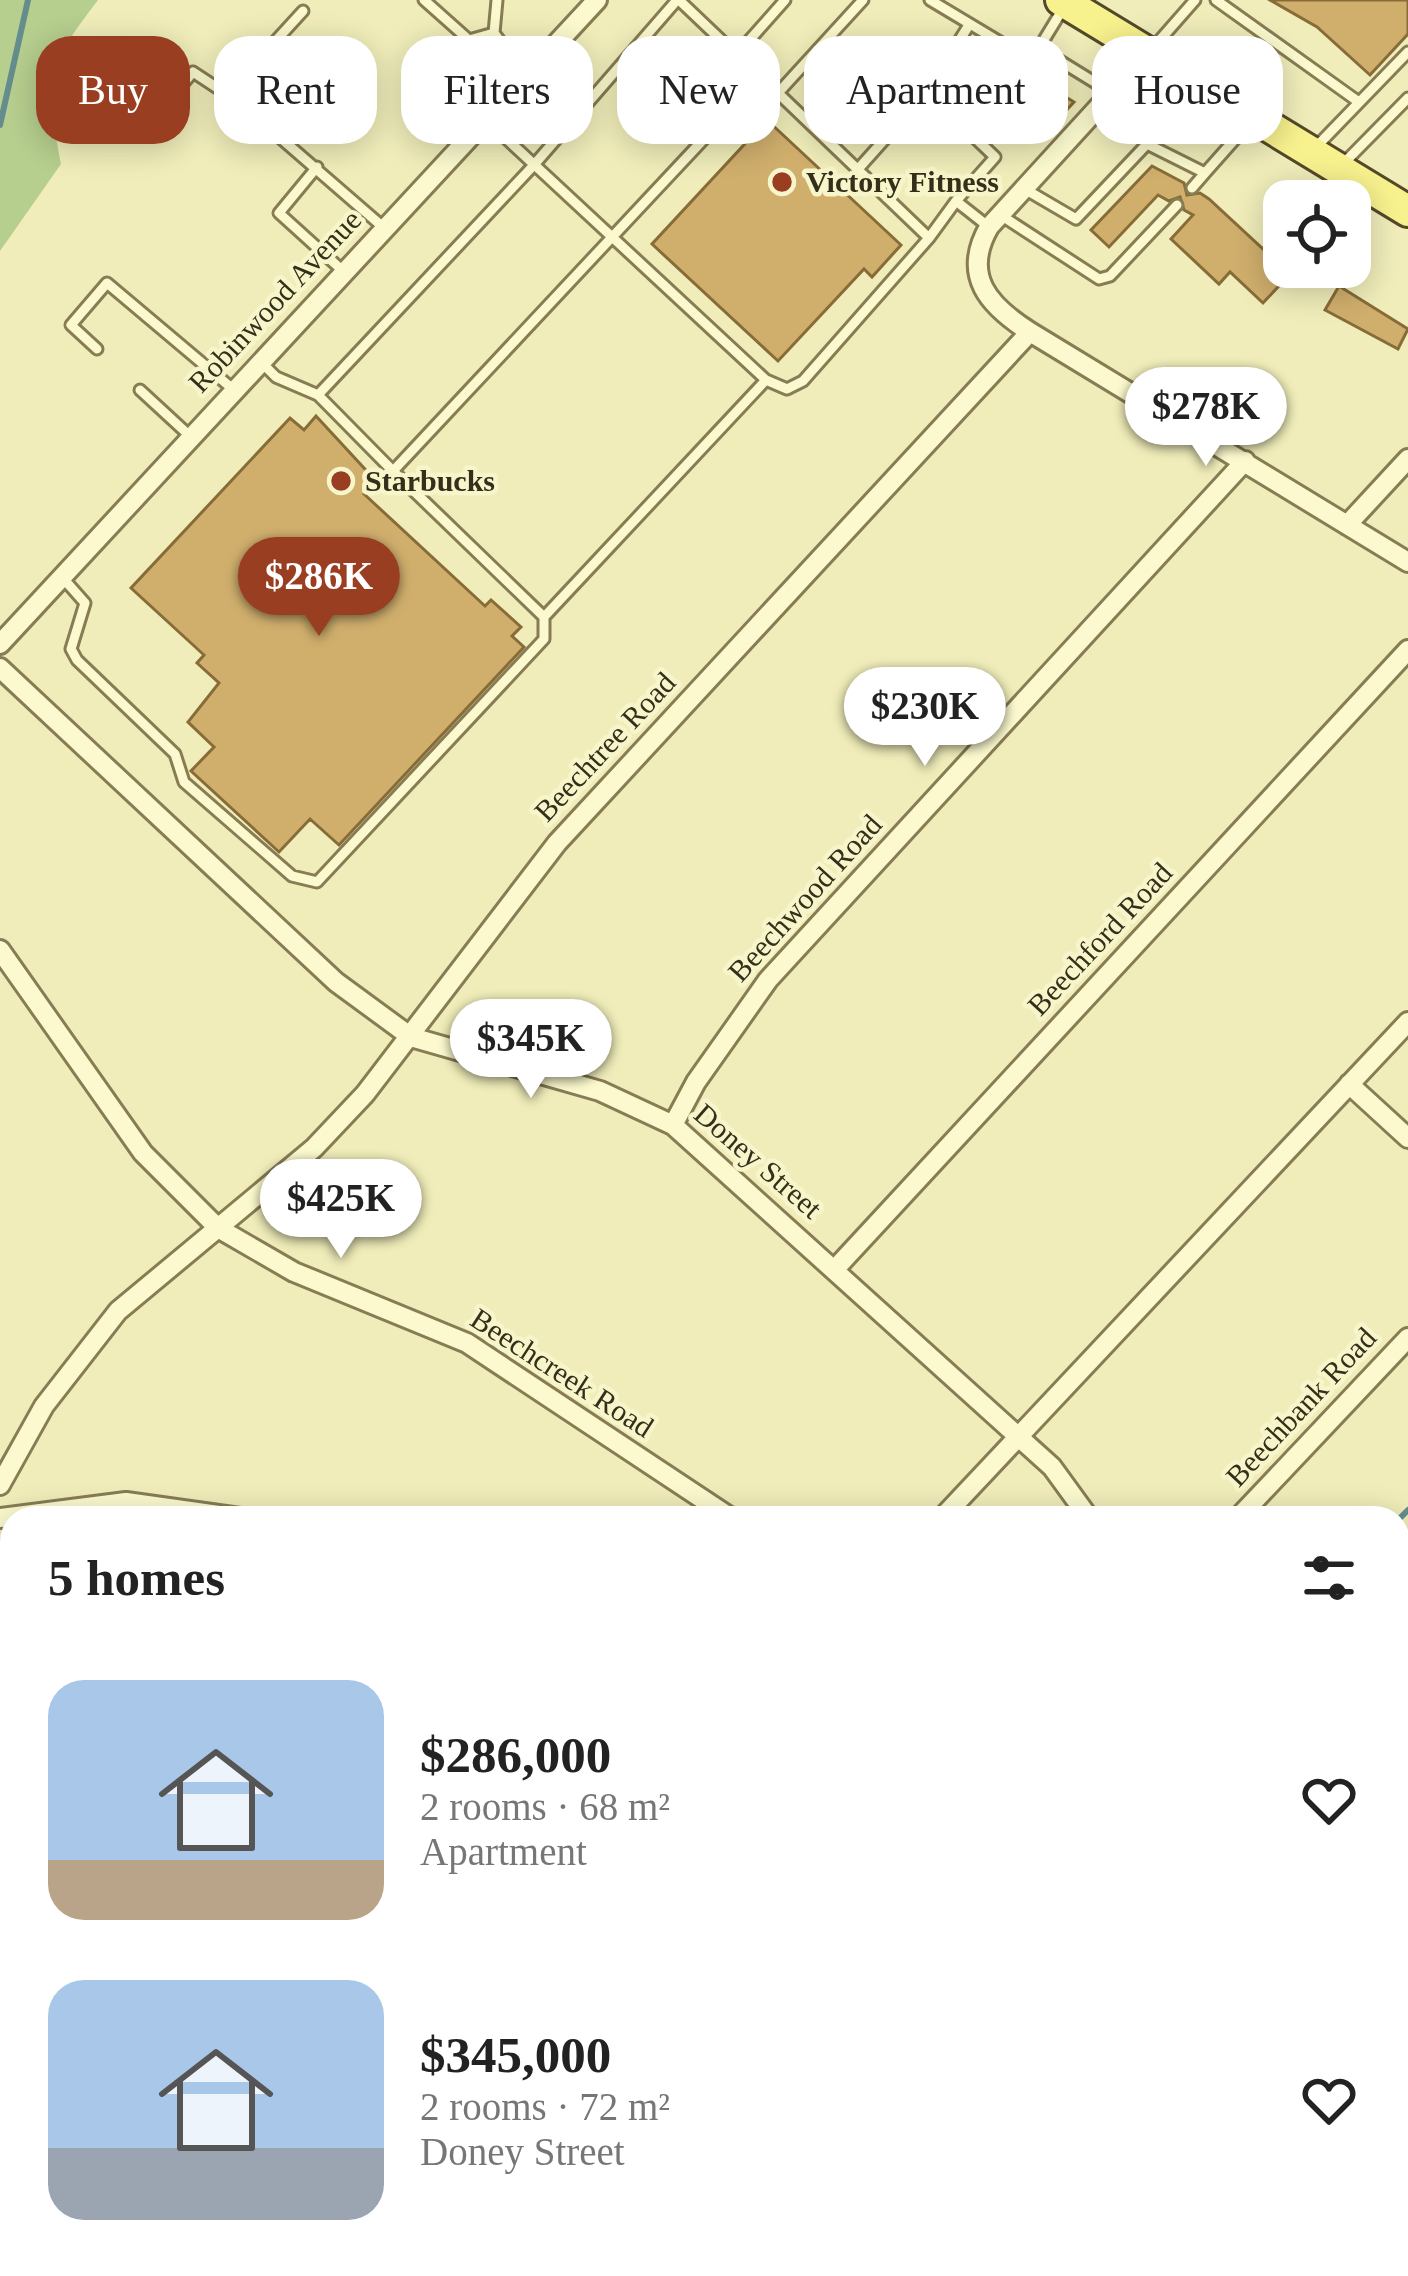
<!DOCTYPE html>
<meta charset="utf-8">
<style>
:root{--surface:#fff;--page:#f6f6f6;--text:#222;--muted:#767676;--accent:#993e20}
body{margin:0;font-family:Georgia,serif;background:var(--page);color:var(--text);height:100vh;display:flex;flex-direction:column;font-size:45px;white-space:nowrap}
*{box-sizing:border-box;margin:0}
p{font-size:39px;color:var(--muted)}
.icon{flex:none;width:66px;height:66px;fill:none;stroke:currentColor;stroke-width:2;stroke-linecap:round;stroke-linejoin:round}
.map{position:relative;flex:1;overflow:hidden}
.details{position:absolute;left:0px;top:1506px;width:1410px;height:771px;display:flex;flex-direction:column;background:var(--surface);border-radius:36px 36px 0 0;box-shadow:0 6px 30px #0003}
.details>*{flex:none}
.top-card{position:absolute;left:36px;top:36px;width:1338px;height:108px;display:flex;gap:24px}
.tools{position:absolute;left:1263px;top:180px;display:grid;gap:24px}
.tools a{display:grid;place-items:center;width:108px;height:108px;border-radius:24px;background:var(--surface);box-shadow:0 6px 30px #0003;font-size:60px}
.price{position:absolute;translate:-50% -102px;padding:0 27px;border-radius:42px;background:#fff;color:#222;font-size:39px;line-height:78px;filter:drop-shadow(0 3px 6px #0008)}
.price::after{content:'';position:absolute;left:50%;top:72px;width:36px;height:27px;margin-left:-18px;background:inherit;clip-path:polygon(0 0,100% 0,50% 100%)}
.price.selected{background:var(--accent);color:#fff}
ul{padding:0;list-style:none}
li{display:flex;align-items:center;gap:36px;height:300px;padding:0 48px}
li span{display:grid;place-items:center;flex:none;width:336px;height:240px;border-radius:36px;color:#555}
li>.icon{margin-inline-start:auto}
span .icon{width:144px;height:144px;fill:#fffc;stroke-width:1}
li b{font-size:51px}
h2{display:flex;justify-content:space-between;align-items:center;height:144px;padding:0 48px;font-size:51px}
.tag{padding:0 42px;border-radius:36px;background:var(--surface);box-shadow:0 6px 30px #0003;font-size:42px;line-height:108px}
.tag.selected{background:var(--accent);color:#fff}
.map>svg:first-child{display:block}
</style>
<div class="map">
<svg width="1408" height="2276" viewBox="0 0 1408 2276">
<rect width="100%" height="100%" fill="#f0edba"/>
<path fill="#b6ce8e" d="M 0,0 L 98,0 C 44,71 45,77 61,164 L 0,251 Z"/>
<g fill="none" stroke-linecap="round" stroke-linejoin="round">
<path stroke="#668d8d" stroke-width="6" d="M 0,125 L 28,0
M 1398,1520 L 1408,1510
M 0,1658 L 12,1656"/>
</g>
<path fill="#d0af6d" stroke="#876c38" stroke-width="3" d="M 1270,0 L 1408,0 L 1408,34 L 1370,75 L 1317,27 Z
M 977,51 L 1033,85 L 1036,79 L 1074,102 L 1040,138 L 955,86 Z
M 767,120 L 901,245 L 872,277 L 864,269 L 778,361 L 652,244 Z
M 1152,166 L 1184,183 L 1187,195 L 1200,193 L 1209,199 L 1290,274 L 1263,303 L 1230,272 L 1219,284 L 1171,239 L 1193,215 L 1184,210 L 1180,197 L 1169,201 L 1158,195 L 1109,247 L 1091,230 Z
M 1339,286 L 1408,329 L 1398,349 L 1325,310 Z
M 316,416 L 376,481 L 364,494 L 485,606 L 491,600 L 521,627 L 512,636 L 524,647 L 339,845 L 310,819 L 279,852 L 191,771 L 214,747 L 188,722 L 219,683 L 197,663 L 204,655 L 131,588 L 290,418 L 304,430 Z"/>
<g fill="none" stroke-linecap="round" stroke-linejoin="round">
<defs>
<path id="service" d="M 424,0 L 469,40 L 494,33
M 497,0 L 494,33 L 527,76
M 930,0 L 1005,45 L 1039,48 L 1112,93
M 1216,0 L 1356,100
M 969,25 L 927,92 L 995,157 L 956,201 L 989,227
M 1039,48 L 1064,7
M 1152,49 L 1195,0
M 738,53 L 785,0
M 250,69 L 303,11
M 441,78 L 766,380 L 544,617
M 761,78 L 778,93 L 863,0
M 778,93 L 929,238 L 956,201
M 171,98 L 193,72 L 240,103 L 383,227
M 1316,147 L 1408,52
M 1342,165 L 1408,98
M 317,167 L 279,213 L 343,271
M 859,168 L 927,92
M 1023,188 L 1076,219 L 1147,144 L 1205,173 L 1252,120
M 1192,188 L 1205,173
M 999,214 L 1099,279 L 1110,276 L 1177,205
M 97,349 L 71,325 L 107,283 L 234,390
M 260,361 L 276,377 L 318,395 L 393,471 L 761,78 L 679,0
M 766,380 L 787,389 L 803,381 L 929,238
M 140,390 L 191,437
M 318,395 L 533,166 L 677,0
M 62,577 L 85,603 L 71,649 L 77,660 L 175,754 L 184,782 L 292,876 L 317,882 L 544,639 L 544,617 L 393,471"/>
<path id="minor" d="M 1148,53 L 989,227 C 961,276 989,306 1030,332 L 1408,562
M 1347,525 L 1408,459
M 0,644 L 597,0
M 0,668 L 336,982 L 411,1037 L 600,1091 L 673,1125 L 1052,1467 L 1089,1518
M 0,950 L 143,1153 L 218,1228 L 294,1272 L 467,1343 L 731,1518
M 1349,1084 L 1408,1138
M 673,1125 L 696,1082 L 768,980 L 1245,461
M 835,1269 L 1408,650
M 0,1485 L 44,1406 L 118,1311 L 314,1148 L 365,1094 L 557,843 L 1030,332
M 0,1518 L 126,1502 L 240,1518
M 942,1518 L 1408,1022
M 1238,1518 L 1408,1338
M 1398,1694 L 1408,1690
M 1398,1808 L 1408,1818
M 387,2265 L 399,2276
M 781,2265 L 793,2276
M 1153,2265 L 1164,2276"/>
<path id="tertiary" d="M 0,2042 L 12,2029
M 1398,2149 L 1408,2158"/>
<path id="primary" d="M 1061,0 L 1408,211"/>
</defs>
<use href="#service" stroke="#877c54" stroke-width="15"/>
<use href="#minor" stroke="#877c54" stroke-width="24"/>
<use href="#tertiary" stroke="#877c54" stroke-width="30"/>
<use href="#primary" stroke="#544829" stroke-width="36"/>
<use href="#service" stroke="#fbf9cd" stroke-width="9"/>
<use href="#minor" stroke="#fbf9cd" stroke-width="18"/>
<use href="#tertiary" stroke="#fbf9cd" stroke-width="24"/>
<use href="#primary" stroke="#f7f18e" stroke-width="30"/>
</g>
<g fill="#993e20" stroke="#f7f5ca" stroke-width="4.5">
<circle cx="782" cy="182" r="12"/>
<circle cx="341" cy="481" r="12"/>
</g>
<g text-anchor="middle" stroke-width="9" stroke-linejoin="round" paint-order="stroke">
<g font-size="30" font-weight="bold" fill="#352e1a" stroke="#f7f5ca" text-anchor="start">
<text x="806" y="192">Victory Fitness</text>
<text x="365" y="491">Starbucks</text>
</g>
<g font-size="30" fill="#352e1a" stroke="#f7f5ca">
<text transform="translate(275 301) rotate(-47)" y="10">Robinwood Avenue</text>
<text transform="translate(605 747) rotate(-47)" y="10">Beechtree Road</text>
<text transform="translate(805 898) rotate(-48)" y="10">Beechwood Road</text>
<text transform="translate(1100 939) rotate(-47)" y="10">Beechford Road</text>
<text transform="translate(758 1161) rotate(41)" y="10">Doney Street</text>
<text transform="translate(562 1373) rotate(33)" y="10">Beechcreek Road</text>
<text transform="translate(1301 1407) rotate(-47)" y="10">Beechbank Road</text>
</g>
</g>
</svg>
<div class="tools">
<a><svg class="icon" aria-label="locate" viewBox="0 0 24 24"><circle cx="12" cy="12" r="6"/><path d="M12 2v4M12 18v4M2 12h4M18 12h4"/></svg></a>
</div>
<b class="price" style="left:1206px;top:469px">$278K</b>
<b class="price selected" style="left:319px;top:639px">$286K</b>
<b class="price" style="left:925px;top:769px">$230K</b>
<b class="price" style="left:531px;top:1101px">$345K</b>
<b class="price" style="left:341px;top:1261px">$425K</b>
<div class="top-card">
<a class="tag selected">Buy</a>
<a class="tag">Rent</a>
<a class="tag">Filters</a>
<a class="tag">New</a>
<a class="tag">Apartment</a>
<a class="tag">House</a>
</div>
<section class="details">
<h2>5 homes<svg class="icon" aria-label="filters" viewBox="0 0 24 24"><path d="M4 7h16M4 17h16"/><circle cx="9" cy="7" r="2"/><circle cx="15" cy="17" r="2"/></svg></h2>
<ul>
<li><span style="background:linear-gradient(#a9c7e8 75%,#b9a48a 0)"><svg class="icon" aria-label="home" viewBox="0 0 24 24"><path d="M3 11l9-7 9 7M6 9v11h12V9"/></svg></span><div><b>$286,000</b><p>2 rooms · 68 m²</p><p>Apartment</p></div><svg class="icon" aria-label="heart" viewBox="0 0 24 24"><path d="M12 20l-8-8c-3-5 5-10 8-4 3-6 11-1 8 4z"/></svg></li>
<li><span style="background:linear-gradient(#a9c7e8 70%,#9aa5b1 0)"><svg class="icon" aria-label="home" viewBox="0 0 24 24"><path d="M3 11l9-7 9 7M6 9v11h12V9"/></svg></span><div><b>$345,000</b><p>2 rooms · 72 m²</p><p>Doney Street</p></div><svg class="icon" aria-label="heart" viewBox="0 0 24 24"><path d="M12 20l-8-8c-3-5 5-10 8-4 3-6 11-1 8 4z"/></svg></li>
</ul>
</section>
</div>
